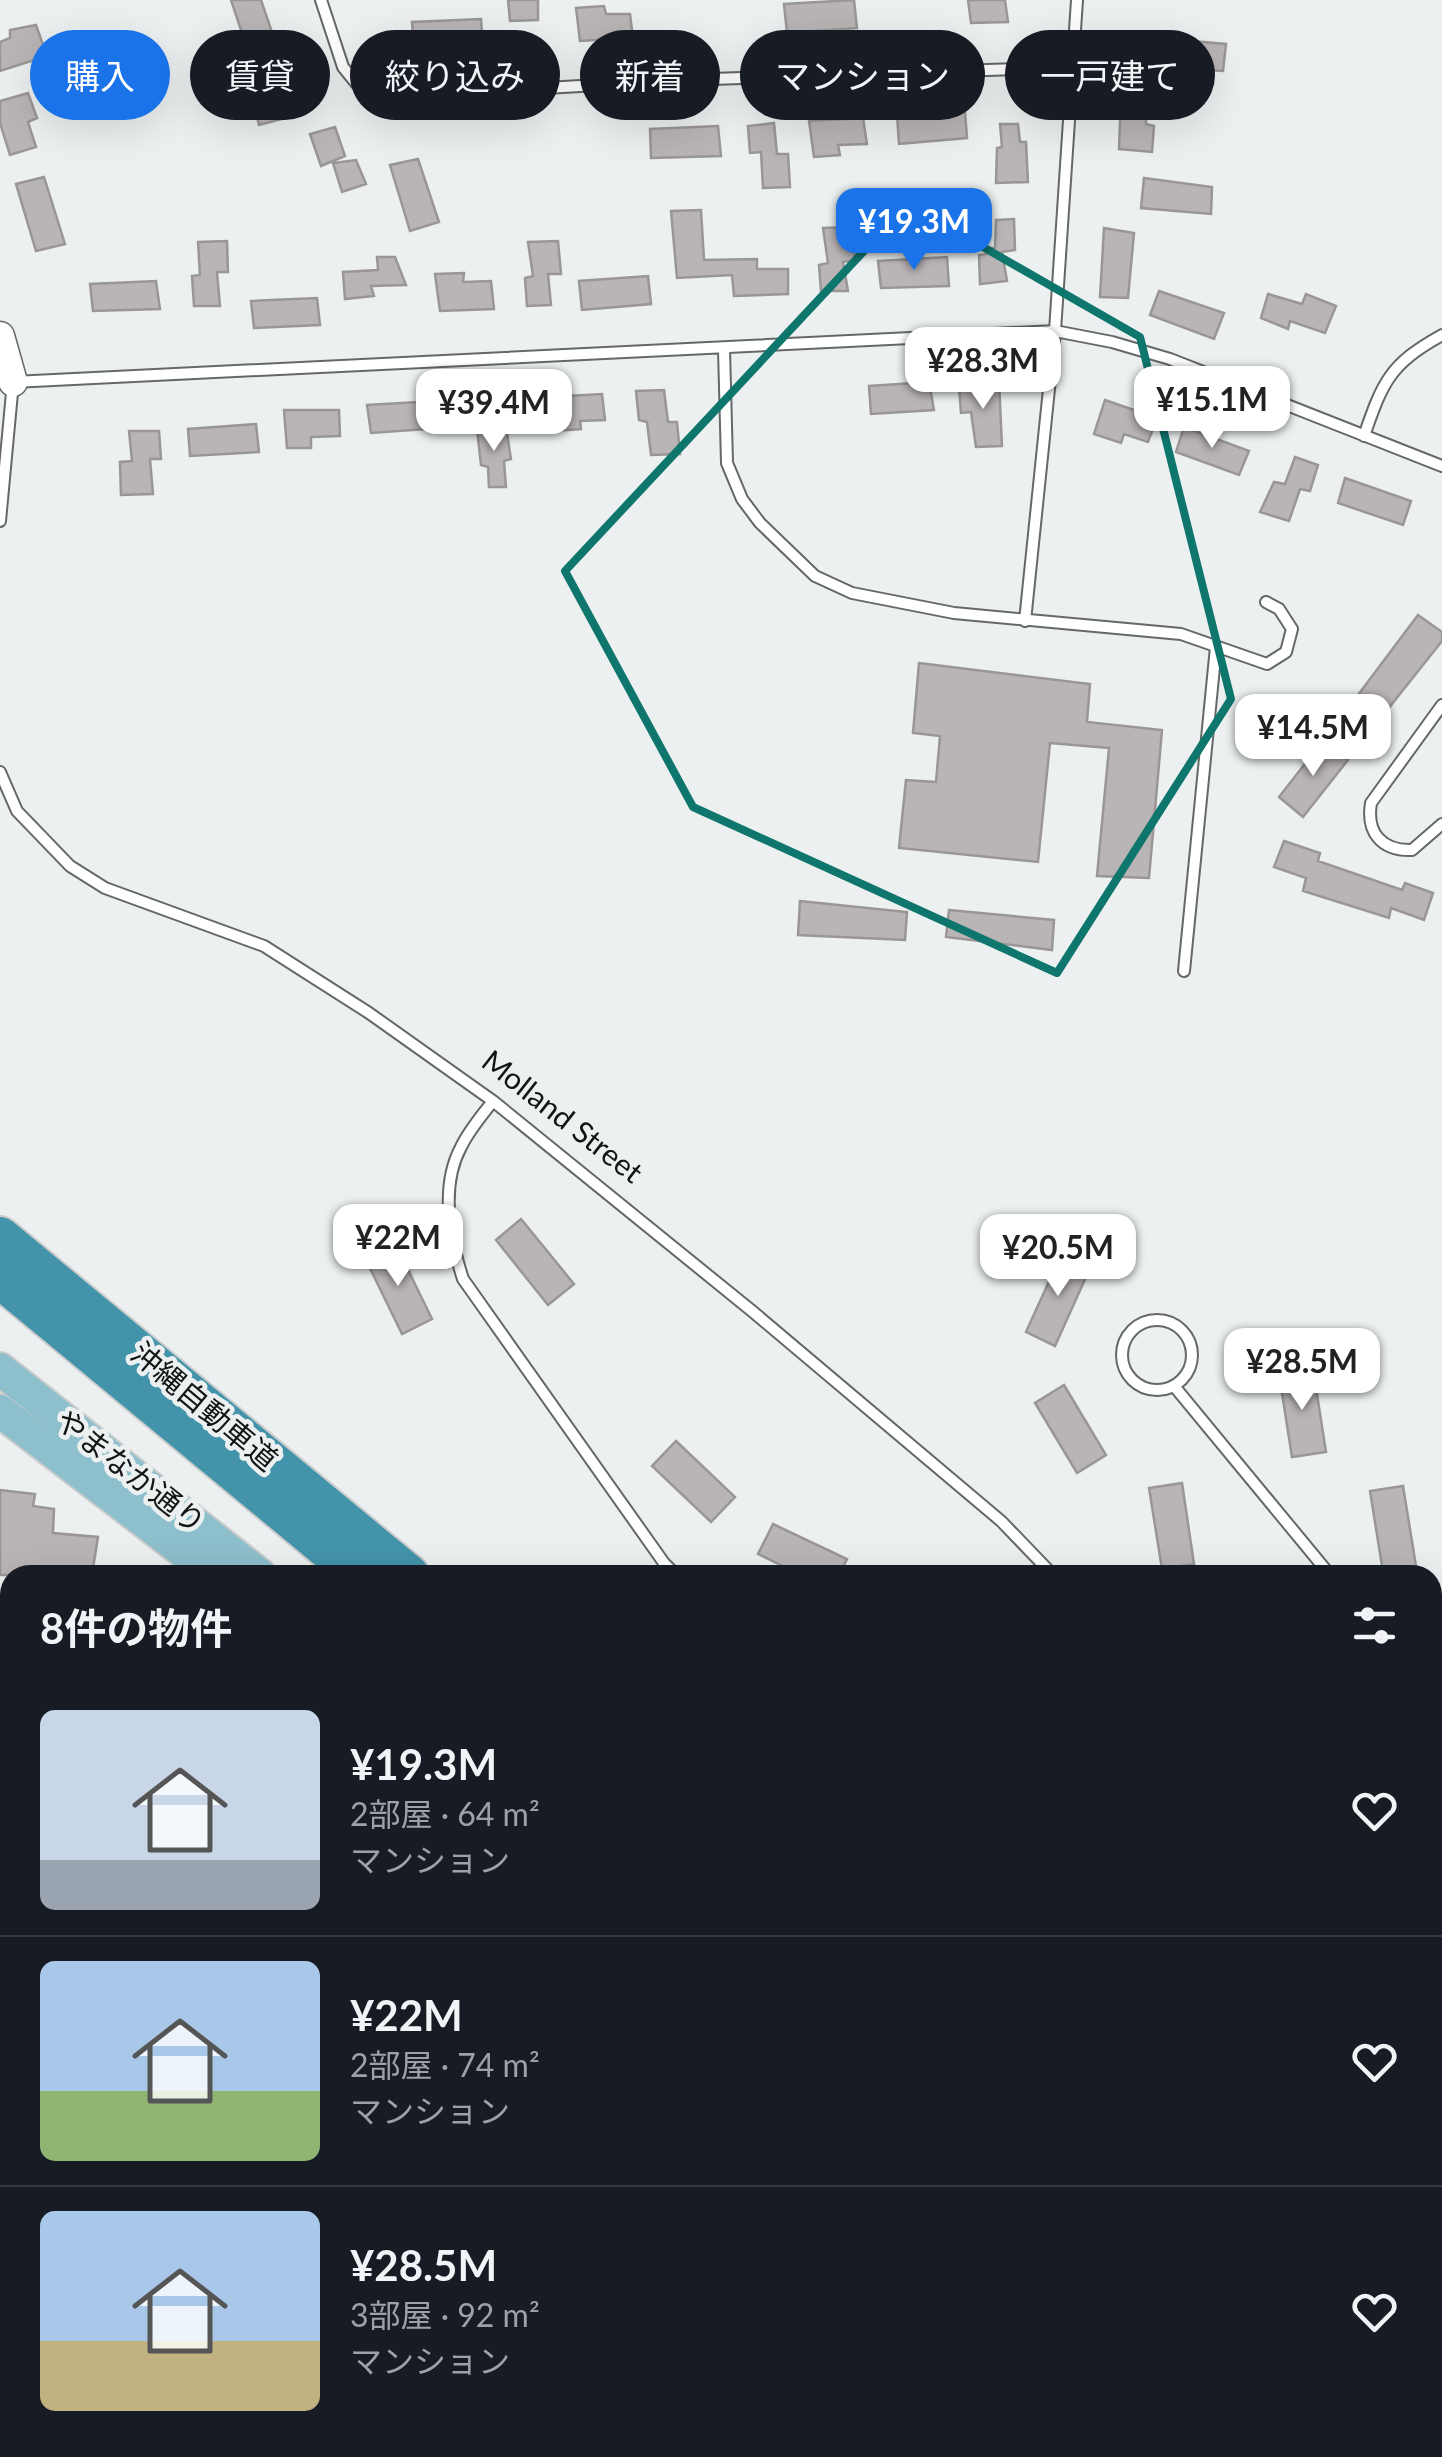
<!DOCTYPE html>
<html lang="ja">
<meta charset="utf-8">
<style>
:root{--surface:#171b24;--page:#242831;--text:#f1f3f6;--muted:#9ea1a6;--line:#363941;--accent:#1a73e8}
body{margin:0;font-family:Lato,"Noto Sans JP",sans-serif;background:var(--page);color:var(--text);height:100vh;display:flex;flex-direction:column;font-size:38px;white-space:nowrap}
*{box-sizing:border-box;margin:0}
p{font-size:32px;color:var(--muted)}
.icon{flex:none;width:55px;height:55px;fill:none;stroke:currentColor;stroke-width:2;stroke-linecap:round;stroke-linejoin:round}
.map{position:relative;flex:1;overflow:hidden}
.panel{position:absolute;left:0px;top:1565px;width:1442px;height:892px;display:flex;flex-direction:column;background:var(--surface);border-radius:30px 30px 0 0;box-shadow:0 10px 40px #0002}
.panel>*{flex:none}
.guide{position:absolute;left:30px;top:30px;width:1382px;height:90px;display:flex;gap:20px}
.price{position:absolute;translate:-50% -85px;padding:0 22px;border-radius:20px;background:#fff;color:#222;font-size:32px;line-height:65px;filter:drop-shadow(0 2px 5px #0008)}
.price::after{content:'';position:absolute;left:50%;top:60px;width:30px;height:22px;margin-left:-15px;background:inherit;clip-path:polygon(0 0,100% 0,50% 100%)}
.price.on{background:var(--accent);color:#fff}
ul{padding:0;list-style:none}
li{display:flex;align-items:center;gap:30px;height:250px;padding:0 40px}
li+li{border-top:2px solid var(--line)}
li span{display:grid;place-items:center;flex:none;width:280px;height:200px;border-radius:15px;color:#555}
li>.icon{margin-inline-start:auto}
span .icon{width:120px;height:120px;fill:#fffc;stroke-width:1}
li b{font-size:42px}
h2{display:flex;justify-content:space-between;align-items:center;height:120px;padding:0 40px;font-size:42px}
.chip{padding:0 35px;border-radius:45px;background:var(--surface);box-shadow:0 10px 40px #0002;font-size:35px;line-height:90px}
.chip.on{background:var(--accent);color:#fff}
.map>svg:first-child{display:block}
</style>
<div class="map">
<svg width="1442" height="2457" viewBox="0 0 1442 2457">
<defs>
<pattern id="park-dots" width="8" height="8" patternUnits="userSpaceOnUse" patternTransform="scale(2.5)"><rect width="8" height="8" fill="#98c5d2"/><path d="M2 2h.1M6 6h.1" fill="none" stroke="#82a8b3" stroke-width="1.8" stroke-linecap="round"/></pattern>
</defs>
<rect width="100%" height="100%" fill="#ecf0f1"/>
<path fill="url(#park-dots)" d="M 860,2448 L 1301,2448 L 1314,2457 L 858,2457 Z"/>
<path fill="#b9b4b5" stroke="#9a9696" stroke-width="2.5" d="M 231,0 L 261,0 L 272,32 L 244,39 Z
M 508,0 L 538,0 L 538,20 L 510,21 Z
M 854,0 L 857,28 L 787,33 L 784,4 Z
M 968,0 L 1005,0 L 1008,22 L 971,23 Z
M 604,6 L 606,14 L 630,14 L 633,38 L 580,41 L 576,8 Z
M 481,19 L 483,47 L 414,51 L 412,22 Z
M 36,25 L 47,56 L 0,71 L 0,42 L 10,38 L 10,30 Z
M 1156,38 L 1226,44 L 1223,71 L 1155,67 Z
M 278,64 L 293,116 L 259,125 L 253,101 L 260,98 L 250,73 Z
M 28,93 L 37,118 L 28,122 L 36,147 L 10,155 L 0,123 L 0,101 Z
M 1121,95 L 1146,97 L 1146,124 L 1154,126 L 1152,152 L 1119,149 Z
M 965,111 L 967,138 L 899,144 L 897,115 Z
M 863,118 L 867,144 L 838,145 L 840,155 L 814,157 L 809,121 Z
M 774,123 L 777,154 L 788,154 L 790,187 L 763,188 L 761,152 L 750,153 L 748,126 Z
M 1000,124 L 1018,124 L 1020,142 L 1026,142 L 1028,182 L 996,183 L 997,148 L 1002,147 Z
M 718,126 L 721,156 L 651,158 L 650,129 Z
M 335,127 L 345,156 L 321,166 L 310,134 Z
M 418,159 L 439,222 L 410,231 L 390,165 Z
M 356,160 L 366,184 L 342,192 L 333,163 Z
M 44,177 L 65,244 L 36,251 L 16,184 Z
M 1144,178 L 1212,187 L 1211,214 L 1141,208 Z
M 701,210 L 704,260 L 757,259 L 757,269 L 788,269 L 788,294 L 734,296 L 732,275 L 677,278 L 671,211 Z
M 1014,219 L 1015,250 L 1002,252 L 1007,281 L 980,284 L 979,255 L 987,254 L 987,248 L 995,248 L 996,220 Z
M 852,227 L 855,260 L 843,262 L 848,291 L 821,291 L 819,265 L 828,263 L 823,228 Z
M 1104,228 L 1134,233 L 1128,298 L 1100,297 Z
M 227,241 L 228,272 L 217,272 L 220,306 L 194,306 L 192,276 L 200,275 L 198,242 Z
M 558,241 L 561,274 L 548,274 L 551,305 L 527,306 L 525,278 L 533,276 L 528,242 Z
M 377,257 L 395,257 L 406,285 L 371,286 L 374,296 L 345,299 L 343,272 L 378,270 Z
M 947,257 L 949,286 L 881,288 L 878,261 Z
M 464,273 L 463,282 L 491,281 L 494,309 L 440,311 L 435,274 Z
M 648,276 L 651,304 L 582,310 L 579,281 Z
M 156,281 L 160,309 L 93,311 L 90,284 Z
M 1159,291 L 1224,313 L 1214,339 L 1150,315 Z
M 1268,294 L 1302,304 L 1306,294 L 1336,306 L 1325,333 L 1290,321 L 1288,329 L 1261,318 Z
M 317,298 L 320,325 L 254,328 L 251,301 Z
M 999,381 L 1002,446 L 976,447 L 971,412 L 961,413 L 959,386 Z
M 929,382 L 934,410 L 871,414 L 869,386 Z
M 664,390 L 668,422 L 677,422 L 680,454 L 651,455 L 647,422 L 639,420 L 636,391 Z
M 602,394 L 605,420 L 580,421 L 581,429 L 554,431 L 549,397 Z
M 1105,400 L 1157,418 L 1148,442 L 1124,434 L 1121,443 L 1094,434 Z
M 436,401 L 440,428 L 371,433 L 367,405 Z
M 284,410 L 339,410 L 340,436 L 311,437 L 311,448 L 287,448 Z
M 256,424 L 259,452 L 190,456 L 188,429 Z
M 506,427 L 511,459 L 504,461 L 506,487 L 489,487 L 488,467 L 481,465 L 477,429 Z
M 1184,427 L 1249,451 L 1239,475 L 1176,452 Z
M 129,431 L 159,431 L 161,459 L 150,459 L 153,494 L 121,495 L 120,462 L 132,461 Z
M 1295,457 L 1318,465 L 1310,491 L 1300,489 L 1289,521 L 1260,512 L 1274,482 L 1285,484 Z
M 1345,478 L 1411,501 L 1403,525 L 1338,503 Z
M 1418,615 L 1442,632 L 1442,641 L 1365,738 L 1340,719 Z
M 919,663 L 1090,684 L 1087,722 L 1162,730 L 1149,878 L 1097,876 L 1109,748 L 1050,743 L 1038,862 L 899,848 L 906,780 L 936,782 L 940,736 L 913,733 Z
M 1322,742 L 1348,760 L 1303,817 L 1279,797 Z
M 1284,841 L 1320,853 L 1318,861 L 1402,890 L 1405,883 L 1433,893 L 1424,920 L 1391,908 L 1389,918 L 1303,891 L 1306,878 L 1274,867 Z
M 800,901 L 907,912 L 905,940 L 798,935 Z
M 949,910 L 1054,920 L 1052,950 L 946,937 Z
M 521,1219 L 574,1284 L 548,1305 L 496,1240 Z
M 395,1243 L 432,1319 L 402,1334 L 365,1258 Z
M 1062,1253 L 1091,1266 L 1055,1346 L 1026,1332 Z
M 1313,1369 L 1326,1452 L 1292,1457 L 1279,1374 Z
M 1064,1385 L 1106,1455 L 1077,1473 L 1035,1403 Z
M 676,1441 L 735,1497 L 711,1522 L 652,1466 Z
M 1182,1483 L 1194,1564 L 1162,1569 L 1149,1488 Z
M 1403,1486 L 1416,1566 L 1383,1572 L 1370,1491 Z
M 0,1490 L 35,1494 L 33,1506 L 54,1509 L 53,1533 L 98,1537 L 92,1575 L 0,1575 Z
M 773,1524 L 847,1559 L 839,1575 L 801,1575 L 758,1554 Z"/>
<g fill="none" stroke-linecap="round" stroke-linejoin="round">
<defs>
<path id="service" d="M 321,0 L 343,67 L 356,83 L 377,94 L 444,94 L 682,80 L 1075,67
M 724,349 L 727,463 L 742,499 L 760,523 L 815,576 L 852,593 L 954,613 L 1181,634 L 1267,664 L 1286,652 L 1292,629 L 1279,609 L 1266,602
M 1364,436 C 1383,381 1390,364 1442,335
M 0,521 L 13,382 L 1055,331 L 1112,342 L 1170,359 L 1442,466
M 1025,621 L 1055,331 L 1077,0
M 1442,705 L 1371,803 C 1366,833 1382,851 1412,850 L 1442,824
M 0,772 L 17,811 L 70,866 L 105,888 L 264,946 L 369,1013 L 493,1101 L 752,1311 L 1001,1521 L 1053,1575
M 1184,971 L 1216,647
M 493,1101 C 482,1115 469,1130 461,1147 C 440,1186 450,1239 463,1279 L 664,1563 L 676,1575
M1122 1355a35 35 0 1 1 70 0a35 35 0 1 1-70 0Z
M 1174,1386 L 1330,1575
M 1432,1699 L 1442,1711
M 1432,1848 L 1442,1835
M 1432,1934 L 1442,1939
M 1432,2037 L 1442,2038"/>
<path id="tertiary" d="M 0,336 L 13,382
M 0,1673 L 10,1674
M 539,2457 L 540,2448"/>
<path id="primary" d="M 0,1369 L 260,1575
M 0,1411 L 214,1575
M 1343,2448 L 1356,2457
M 1400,2448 L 1412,2457"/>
<path id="motorway" d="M 0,1237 L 409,1575
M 0,1278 L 359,1575
M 1432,2364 L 1442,2371
M 1432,2400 L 1442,2407"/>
</defs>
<use href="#service" stroke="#646869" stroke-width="14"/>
<use href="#tertiary" stroke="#646869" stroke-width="31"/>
<use href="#primary" stroke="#cbcccc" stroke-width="36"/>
<use href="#motorway" stroke="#cbcccc" stroke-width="44"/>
<use href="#service" stroke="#fff" stroke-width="10"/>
<use href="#tertiary" stroke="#fff" stroke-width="28"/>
<use href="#primary" stroke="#8ebfcc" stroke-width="32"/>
<use href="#motorway" stroke="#4394aa" stroke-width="40"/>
</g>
<path fill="none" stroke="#0f766e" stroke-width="8" stroke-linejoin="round" d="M 908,204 L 1140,337 L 1231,699 L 1057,973 L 693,807 L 565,571 Z"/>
<g text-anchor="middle" stroke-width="9" stroke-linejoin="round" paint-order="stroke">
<g font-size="30" fill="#131515" stroke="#ecf0f1">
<text transform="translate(562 1117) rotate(38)" y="10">Molland Street</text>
<text transform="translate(204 1407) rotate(40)" y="10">沖縄自動車道</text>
<text transform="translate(130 1472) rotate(38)" y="10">やまなか通り</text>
</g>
</g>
</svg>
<b class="price on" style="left:914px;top:273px">¥19.3M</b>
<b class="price" style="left:983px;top:412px">¥28.3M</b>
<b class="price" style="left:1212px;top:451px">¥15.1M</b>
<b class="price" style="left:494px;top:454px">¥39.4M</b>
<b class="price" style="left:1313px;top:779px">¥14.5M</b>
<b class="price" style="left:398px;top:1289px">¥22M</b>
<b class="price" style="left:1058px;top:1299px">¥20.5M</b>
<b class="price" style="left:1302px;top:1413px">¥28.5M</b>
<div class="guide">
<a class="chip on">購入</a>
<a class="chip">賃貸</a>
<a class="chip">絞り込み</a>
<a class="chip">新着</a>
<a class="chip">マンション</a>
<a class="chip">一戸建て</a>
</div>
<section class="panel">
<h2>8件の物件<svg class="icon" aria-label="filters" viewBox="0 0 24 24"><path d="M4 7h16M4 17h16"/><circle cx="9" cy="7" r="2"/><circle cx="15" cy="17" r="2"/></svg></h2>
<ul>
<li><span style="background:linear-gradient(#c9d6e8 75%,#9aa5b1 0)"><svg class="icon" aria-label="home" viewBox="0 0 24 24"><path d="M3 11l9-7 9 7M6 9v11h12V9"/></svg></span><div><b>¥19.3M</b><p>2部屋 · 64 m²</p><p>マンション</p></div><svg class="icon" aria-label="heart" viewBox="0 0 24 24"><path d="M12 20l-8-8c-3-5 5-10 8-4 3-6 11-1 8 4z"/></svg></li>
<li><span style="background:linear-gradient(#a9c7e8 65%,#8fb573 0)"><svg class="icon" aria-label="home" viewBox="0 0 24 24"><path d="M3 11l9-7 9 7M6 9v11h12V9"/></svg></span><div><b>¥22M</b><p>2部屋 · 74 m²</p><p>マンション</p></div><svg class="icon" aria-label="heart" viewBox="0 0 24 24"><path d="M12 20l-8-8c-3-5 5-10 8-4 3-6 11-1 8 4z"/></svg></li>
<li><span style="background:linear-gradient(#a9c7e8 65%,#c2b280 0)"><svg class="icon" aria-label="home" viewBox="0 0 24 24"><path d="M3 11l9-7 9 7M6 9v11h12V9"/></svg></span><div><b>¥28.5M</b><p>3部屋 · 92 m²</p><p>マンション</p></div><svg class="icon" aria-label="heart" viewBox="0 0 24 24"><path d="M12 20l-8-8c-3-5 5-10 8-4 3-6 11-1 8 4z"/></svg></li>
</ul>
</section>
</div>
